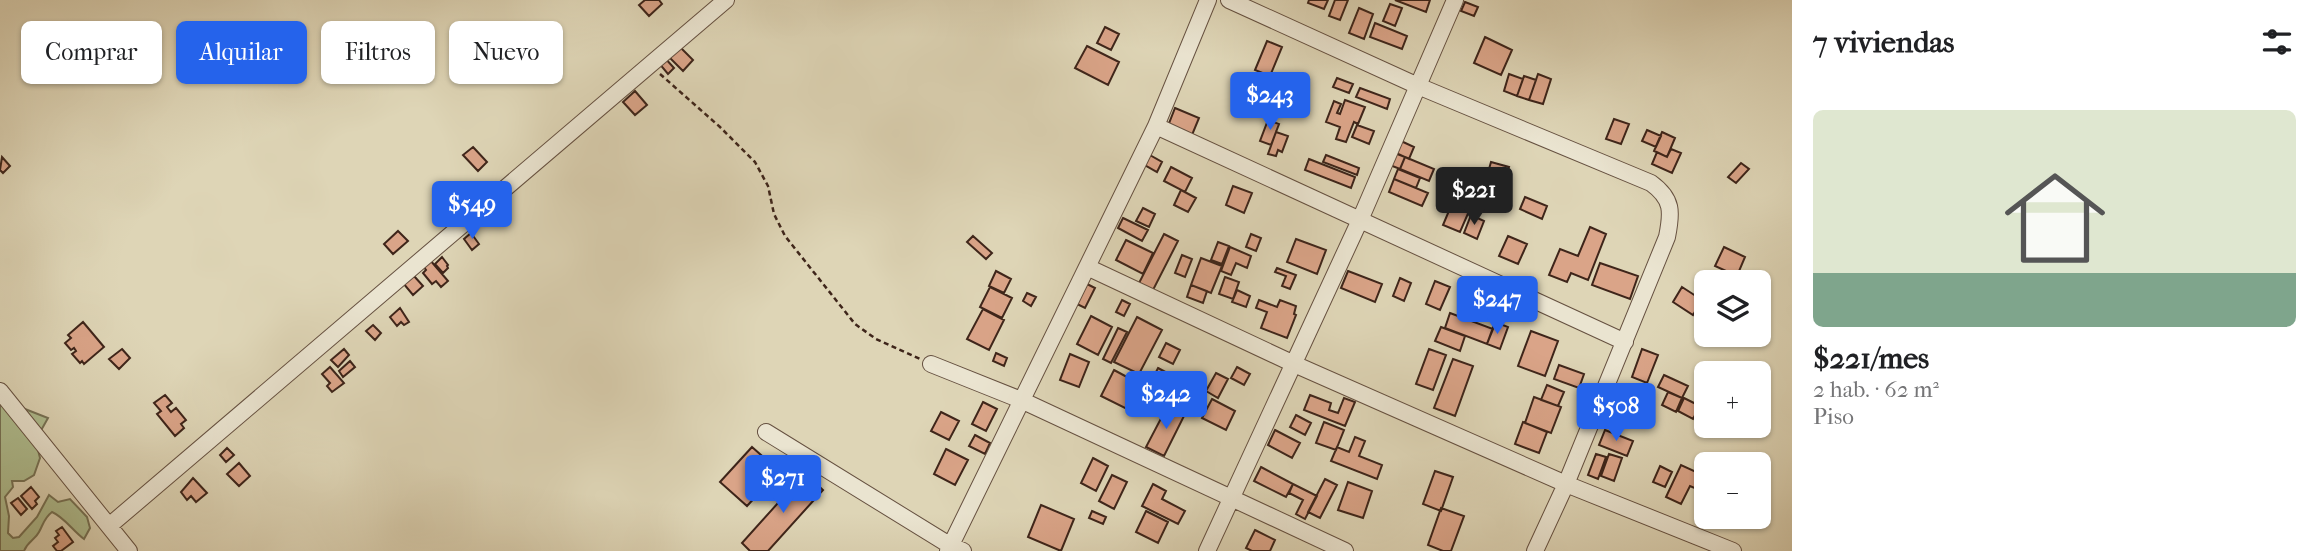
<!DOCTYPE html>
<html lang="es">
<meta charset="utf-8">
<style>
:root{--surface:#fff;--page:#f2f2f2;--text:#202124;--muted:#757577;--accent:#2563eb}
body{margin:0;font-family:"IM FELL French Canon",serif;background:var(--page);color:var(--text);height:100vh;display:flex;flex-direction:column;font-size:26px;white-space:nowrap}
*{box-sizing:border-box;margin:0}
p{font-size:23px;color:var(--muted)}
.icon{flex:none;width:38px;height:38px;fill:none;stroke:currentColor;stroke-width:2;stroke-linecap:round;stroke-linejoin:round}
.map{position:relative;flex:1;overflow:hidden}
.sheet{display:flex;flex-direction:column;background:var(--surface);width:525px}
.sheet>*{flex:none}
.banner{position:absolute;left:21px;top:21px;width:665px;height:63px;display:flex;gap:14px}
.fabs{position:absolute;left:1694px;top:270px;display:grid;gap:14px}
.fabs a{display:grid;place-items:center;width:77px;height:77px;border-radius:10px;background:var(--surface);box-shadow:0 2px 5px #0004;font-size:35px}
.price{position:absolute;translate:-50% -60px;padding:0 16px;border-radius:7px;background:var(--accent);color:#fff;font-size:23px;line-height:46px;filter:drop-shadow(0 2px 4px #0008)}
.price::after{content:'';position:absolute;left:50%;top:42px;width:21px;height:16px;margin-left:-10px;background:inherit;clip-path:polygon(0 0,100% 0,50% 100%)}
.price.active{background:#222;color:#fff}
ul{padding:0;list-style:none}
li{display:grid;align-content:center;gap:14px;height:371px;padding:0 21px}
li span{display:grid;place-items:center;height:217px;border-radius:10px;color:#555}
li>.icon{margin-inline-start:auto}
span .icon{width:126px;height:126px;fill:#fffc;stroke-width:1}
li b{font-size:30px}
h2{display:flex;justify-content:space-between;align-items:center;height:84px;padding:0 21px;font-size:30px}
.tag{padding:0 24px;border-radius:10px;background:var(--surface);box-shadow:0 2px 5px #0004;font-size:24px;line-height:63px}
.tag.active{background:var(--accent);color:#fff}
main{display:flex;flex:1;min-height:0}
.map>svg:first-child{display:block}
</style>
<main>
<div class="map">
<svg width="1792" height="551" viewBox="0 0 1792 551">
<rect width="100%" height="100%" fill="#ded5b6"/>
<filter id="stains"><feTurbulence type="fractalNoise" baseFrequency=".00286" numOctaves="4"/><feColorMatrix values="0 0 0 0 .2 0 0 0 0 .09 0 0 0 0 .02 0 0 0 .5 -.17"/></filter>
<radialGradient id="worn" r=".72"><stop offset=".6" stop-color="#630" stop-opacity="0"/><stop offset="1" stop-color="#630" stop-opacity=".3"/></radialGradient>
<path fill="#afbe90" stroke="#767255" stroke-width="2" d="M 0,396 L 25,409 L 48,418 L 39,434 L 37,446 L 40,458 L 34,475 L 24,481 L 12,481 L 13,487 L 5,497 L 9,516 L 8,533 L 13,538 L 19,537 L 37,517 L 49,495 L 58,502 L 70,499 L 87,517 L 90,528 L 84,539 C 73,531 64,517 52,512 C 44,518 43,525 39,532 C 35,540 28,541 24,551 L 0,551 Z"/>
<path fill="#daa488" stroke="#3e251a" stroke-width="2" d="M 645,0 L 659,0 L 662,4 L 649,16 L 639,5 Z
M 1309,0 L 1328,0 L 1324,9 L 1308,3 Z
M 1335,0 L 1348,0 L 1340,20 L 1329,16 Z
M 1395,0 L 1430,0 L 1426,12 Z
M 1465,2 L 1478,7 L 1474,16 L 1461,11 Z
M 1390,4 L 1402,8 L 1395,26 L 1383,21 Z
M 1359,8 L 1373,14 L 1364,39 L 1349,33 Z
M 1375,23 L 1407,36 L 1402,49 L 1370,37 Z
M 1105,27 L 1119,34 L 1111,50 L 1097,43 Z
M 1485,37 L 1512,50 L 1501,75 L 1474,63 Z
M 1267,41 L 1282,47 L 1270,76 L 1255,70 Z
M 679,46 L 693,60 L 683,71 L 669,57 Z
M 1087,46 L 1119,62 L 1108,85 L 1075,68 Z
M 664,57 L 674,68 L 668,74 L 658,62 Z
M 1509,74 L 1523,79 L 1517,96 L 1504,91 Z
M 1538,74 L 1551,79 L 1543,104 L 1529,100 Z
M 1524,76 L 1536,80 L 1529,100 L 1517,96 Z
M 1337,78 L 1353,84 L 1349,93 L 1333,87 Z
M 1360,88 L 1390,99 L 1387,109 L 1356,97 Z
M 635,91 L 647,105 L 635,115 L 623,102 Z
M 1345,100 L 1365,107 L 1358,124 L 1354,122 L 1346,142 L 1336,139 L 1340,127 L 1326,122 L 1334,101 L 1341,104 L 1337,113 L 1340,114 Z
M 1175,108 L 1199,118 L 1192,135 L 1168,126 Z
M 1614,119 L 1629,124 L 1621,144 L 1606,139 Z
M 1268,120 L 1279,124 L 1271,145 L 1260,141 Z
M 1357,125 L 1374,131 L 1369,144 L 1352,137 Z
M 1647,130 L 1661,136 L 1656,147 L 1642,141 Z
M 1276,132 L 1288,136 L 1282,152 L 1278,150 L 1276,156 L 1268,154 Z
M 1662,132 L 1675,138 L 1667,157 L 1654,151 Z
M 1401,141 L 1414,147 L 1409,159 L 1396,153 Z
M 473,147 L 487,162 L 478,171 L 463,155 Z
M 1671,149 L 1681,153 L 1672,173 L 1652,164 L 1657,152 L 1667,157 Z
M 1392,152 L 1405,157 L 1400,169 L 1387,164 Z
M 1148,154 L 1162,162 L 1157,172 L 1143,164 Z
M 1326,155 L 1359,168 L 1357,175 L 1323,162 Z
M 2,157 L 10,166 L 3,173 L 0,170 Z
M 1405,157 L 1434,169 L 1429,181 L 1400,169 Z
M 1309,159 L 1355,177 L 1351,188 L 1305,170 Z
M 1491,162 L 1509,167 L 1504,182 L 1487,176 Z
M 1741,163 L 1749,169 L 1736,183 L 1728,177 Z
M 1171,167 L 1192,178 L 1185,192 L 1164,181 Z
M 1398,169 L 1420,178 L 1416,188 L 1394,179 Z
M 1394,179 L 1428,193 L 1422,206 L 1389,192 Z
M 1233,186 L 1252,193 L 1244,213 L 1226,205 Z
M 1181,190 L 1196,198 L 1188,212 L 1174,205 Z
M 1456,194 L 1473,202 L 1460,232 L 1443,225 Z
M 1525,197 L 1547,206 L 1542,219 L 1520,209 Z
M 1143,208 L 1155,214 L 1149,227 L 1136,221 Z
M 1471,215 L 1484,221 L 1477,239 L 1464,233 Z
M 1123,218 L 1148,230 L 1142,241 L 1118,228 Z
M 1590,227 L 1606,234 L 1588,280 L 1571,273 L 1567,282 L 1549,275 L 1560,249 L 1578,256 Z
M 398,231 L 408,241 L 393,254 L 384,244 Z
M 471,233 L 479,244 L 472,250 L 464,239 Z
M 1164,234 L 1178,241 L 1152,292 L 1138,285 Z
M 1251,234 L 1261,238 L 1256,251 L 1246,247 Z
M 973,236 L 992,253 L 986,259 L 967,242 Z
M 1508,236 L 1527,244 L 1518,264 L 1499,256 Z
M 1296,239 L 1326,250 L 1317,274 L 1287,262 Z
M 1126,240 L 1153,253 L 1143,274 L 1116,260 Z
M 1218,242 L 1229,246 L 1222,264 L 1211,260 Z
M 1230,247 L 1251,256 L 1247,268 L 1236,263 L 1231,275 L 1221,271 Z
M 1724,247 L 1745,257 L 1737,276 L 1715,266 Z
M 1182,255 L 1192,259 L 1185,277 L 1175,273 Z
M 442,257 L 448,265 L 447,266 L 448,268 L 443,273 L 435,264 Z
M 1201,258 L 1222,266 L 1211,293 L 1191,285 Z
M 430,260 L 448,281 L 441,287 L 436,281 L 432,284 L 423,273 L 426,270 L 423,266 Z
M 1600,263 L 1638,276 L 1630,299 L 1592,285 Z
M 1277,268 L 1296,275 L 1290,289 L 1282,286 L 1286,276 L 1275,272 Z
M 996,271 L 1011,279 L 1004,293 L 989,286 Z
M 1348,271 L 1382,284 L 1375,302 L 1341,288 Z
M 414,276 L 423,286 L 413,295 L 403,283 Z
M 1225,277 L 1239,282 L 1233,299 L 1219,294 Z
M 1400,278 L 1411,283 L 1404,301 L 1393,296 Z
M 1435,281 L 1450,287 L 1440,310 L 1426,304 Z
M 1087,284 L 1095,288 L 1085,308 L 1077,304 Z
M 1191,285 L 1207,291 L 1203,303 L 1187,297 Z
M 990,287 L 1012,298 L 1002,318 L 980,307 Z
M 1682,287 L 1702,300 L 1693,315 L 1673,302 Z
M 1237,290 L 1250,296 L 1246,307 L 1232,302 Z
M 1027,293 L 1036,297 L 1031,306 L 1023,301 Z
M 1122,300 L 1130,304 L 1124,316 L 1116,312 Z
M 1259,300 L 1277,307 L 1280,300 L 1296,306 L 1294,314 L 1296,315 L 1287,338 L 1261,328 L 1267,312 L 1256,308 Z
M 400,308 L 409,322 L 404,325 L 401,322 L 397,326 L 390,317 Z
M 983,309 L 1004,320 L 989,350 L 967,339 Z
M 1450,313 L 1493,329 L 1487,344 L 1445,328 Z
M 1091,316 L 1112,327 L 1098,355 L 1077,344 Z
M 1137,317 L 1162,330 L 1139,374 L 1114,362 Z
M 83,322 L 104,347 L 84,364 L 82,361 L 80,363 L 72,354 L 76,351 L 74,348 L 71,350 L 65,343 L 71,338 L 68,335 Z
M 1495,322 L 1508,327 L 1500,349 L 1487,344 Z
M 373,325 L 381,333 L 375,340 L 366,331 Z
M 1441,327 L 1465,336 L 1460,351 L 1435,341 Z
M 1118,328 L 1127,332 L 1111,363 L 1103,359 Z
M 1531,331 L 1558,341 L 1545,376 L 1518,366 Z
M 1166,343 L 1180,350 L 1173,364 L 1159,357 Z
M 122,349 L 130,358 L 119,369 L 109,359 Z
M 344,349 L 349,355 L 338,367 L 331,360 Z
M 1429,349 L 1446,355 L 1433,390 L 1416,384 Z
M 1642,349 L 1658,355 L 1647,383 L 1632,377 Z
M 996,353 L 1007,358 L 1004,366 L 993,361 Z
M 1070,354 L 1089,362 L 1079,387 L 1060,380 Z
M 1453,359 L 1473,366 L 1455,416 L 1434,408 Z
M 350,361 L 355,367 L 343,377 L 339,371 Z
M 1559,365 L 1584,374 L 1579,388 L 1554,379 Z
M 330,367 L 344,383 L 332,392 L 327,386 L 330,383 L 322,374 Z
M 1237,367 L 1250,374 L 1244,385 L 1231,378 Z
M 1158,368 L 1171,375 L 1165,386 L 1152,380 Z
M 1114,370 L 1140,384 L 1127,409 L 1101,396 Z
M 1216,373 L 1228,379 L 1218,398 L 1206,391 Z
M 1664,375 L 1688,386 L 1682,398 L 1658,387 Z
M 1547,385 L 1564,392 L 1558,406 L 1541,400 Z
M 1195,388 L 1206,393 L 1196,412 L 1185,406 Z
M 1668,392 L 1682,398 L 1676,412 L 1662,405 Z
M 165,395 L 172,403 L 167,407 L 171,412 L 176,408 L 186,420 L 181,424 L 184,428 L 175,436 L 157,414 L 161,411 L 154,403 Z
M 1310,395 L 1331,403 L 1329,410 L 1338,413 L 1344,398 L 1355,402 L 1345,426 L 1304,410 Z
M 1534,397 L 1561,407 L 1551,433 L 1525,423 Z
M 1684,398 L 1700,406 L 1693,419 L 1678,411 Z
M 1212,399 L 1235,411 L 1226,430 L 1202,418 Z
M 983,402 L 997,409 L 986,431 L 972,424 Z
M 1168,405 L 1185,414 L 1164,456 L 1146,447 Z
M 941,412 L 959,421 L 949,440 L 931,431 Z
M 1296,415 L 1311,423 L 1305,435 L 1290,427 Z
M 1324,422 L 1344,430 L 1336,450 L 1316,443 Z
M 1523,422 L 1547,432 L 1539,453 L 1515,444 Z
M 1275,430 L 1300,443 L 1292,458 L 1268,445 Z
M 1605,430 L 1633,441 L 1627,456 L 1599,445 Z
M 975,435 L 990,443 L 985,454 L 969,446 Z
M 1355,437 L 1365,441 L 1359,456 L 1382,465 L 1377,479 L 1331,461 L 1337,447 L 1349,452 Z
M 752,447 L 779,471 L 747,506 L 720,482 Z
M 227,448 L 234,455 L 226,462 L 220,455 Z
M 946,449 L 968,460 L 955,485 L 934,474 Z
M 1596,454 L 1606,457 L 1598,479 L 1588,475 Z
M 1609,454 L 1622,458 L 1614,481 L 1601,476 Z
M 1093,458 L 1108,466 L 1096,491 L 1081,483 Z
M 239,463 L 250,476 L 239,486 L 227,474 Z
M 1700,464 L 1706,466 L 1706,487 L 1704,492 L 1690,486 L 1681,504 L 1666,497 L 1681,465 L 1696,472 Z
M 1660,466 L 1672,472 L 1665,487 L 1653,482 Z
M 1261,467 L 1293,484 L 1286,497 L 1254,481 Z
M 1435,471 L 1453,477 L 1441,511 L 1423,504 Z
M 805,473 L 823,490 L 768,551 L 750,551 L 742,543 Z
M 1112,475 L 1127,482 L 1114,509 L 1099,501 Z
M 193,478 L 207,493 L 196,502 L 191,496 L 187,500 L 181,492 Z
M 1325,479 L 1337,485 L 1320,518 L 1308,512 Z
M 1348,482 L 1372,491 L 1363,518 L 1338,510 Z
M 1153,484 L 1166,491 L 1162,499 L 1185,511 L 1178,524 L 1142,506 Z
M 1293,484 L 1317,496 L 1305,519 L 1296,514 L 1303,500 L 1289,493 Z
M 31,487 L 39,497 L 35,501 L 37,504 L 32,509 L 21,496 Z
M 18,498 L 27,509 L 21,515 L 11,503 Z
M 1041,505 L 1074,519 L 1061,551 L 1028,537 Z
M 1441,508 L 1464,516 L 1451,551 L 1443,551 L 1428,545 Z
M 1092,511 L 1106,517 L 1103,524 L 1089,518 Z
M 1146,511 L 1168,522 L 1158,543 L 1136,532 Z
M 62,527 L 73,542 L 61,551 L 57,551 L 53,546 L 58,542 L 55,538 L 59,535 L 56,531 Z
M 1255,530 L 1275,540 L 1270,551 L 1252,551 L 1246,548 Z"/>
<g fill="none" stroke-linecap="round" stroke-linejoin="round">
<defs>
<path id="street" d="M 1229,0 L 1418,86 L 1651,183 C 1673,199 1672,212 1667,237 L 1566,484 L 1535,551
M 1156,126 L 1625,342
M 1087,267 L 1294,364 L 1566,484 L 1733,551
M 931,364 L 1021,400 L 1345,551
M 0,391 L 129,551
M 766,432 L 951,546 L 963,551
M 109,526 L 726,0
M 948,551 L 1156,126 L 1208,0
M 1207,551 L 1360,220 L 1455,0"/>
</defs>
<use href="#street" stroke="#665141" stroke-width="18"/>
<path stroke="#3e251a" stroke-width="2.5" stroke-dasharray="5 3.5" stroke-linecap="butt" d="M 660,74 L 720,127 L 755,162 L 768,186 L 774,214 L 785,236 L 855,324 L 876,339 L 920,359"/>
<use href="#street" stroke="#eae4d0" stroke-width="16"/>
</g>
<rect width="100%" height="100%" filter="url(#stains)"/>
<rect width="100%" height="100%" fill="url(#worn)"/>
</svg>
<div class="fabs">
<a><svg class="icon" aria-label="layers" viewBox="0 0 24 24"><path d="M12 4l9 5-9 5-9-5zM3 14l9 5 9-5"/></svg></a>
<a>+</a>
<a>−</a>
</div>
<b class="price" style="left:1270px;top:132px">$243</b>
<b class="price active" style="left:1474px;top:227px">$221</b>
<b class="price" style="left:472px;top:241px">$549</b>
<b class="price" style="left:1497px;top:336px">$247</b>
<b class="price" style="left:1166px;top:431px">$242</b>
<b class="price" style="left:1616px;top:443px">$508</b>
<b class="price" style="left:783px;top:515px">$271</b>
<div class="banner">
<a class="tag">Comprar</a>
<a class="tag active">Alquilar</a>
<a class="tag">Filtros</a>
<a class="tag">Nuevo</a>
</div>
</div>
<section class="sheet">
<h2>7 viviendas<svg class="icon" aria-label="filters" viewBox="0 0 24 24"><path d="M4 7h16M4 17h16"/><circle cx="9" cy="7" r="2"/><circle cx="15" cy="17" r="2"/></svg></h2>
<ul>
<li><span style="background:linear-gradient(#dfe7d0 75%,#7fa58c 0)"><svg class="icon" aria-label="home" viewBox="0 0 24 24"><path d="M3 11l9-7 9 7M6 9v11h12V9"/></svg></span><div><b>$221/mes</b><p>2 hab. · 62 m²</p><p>Piso</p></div></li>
</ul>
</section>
</main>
